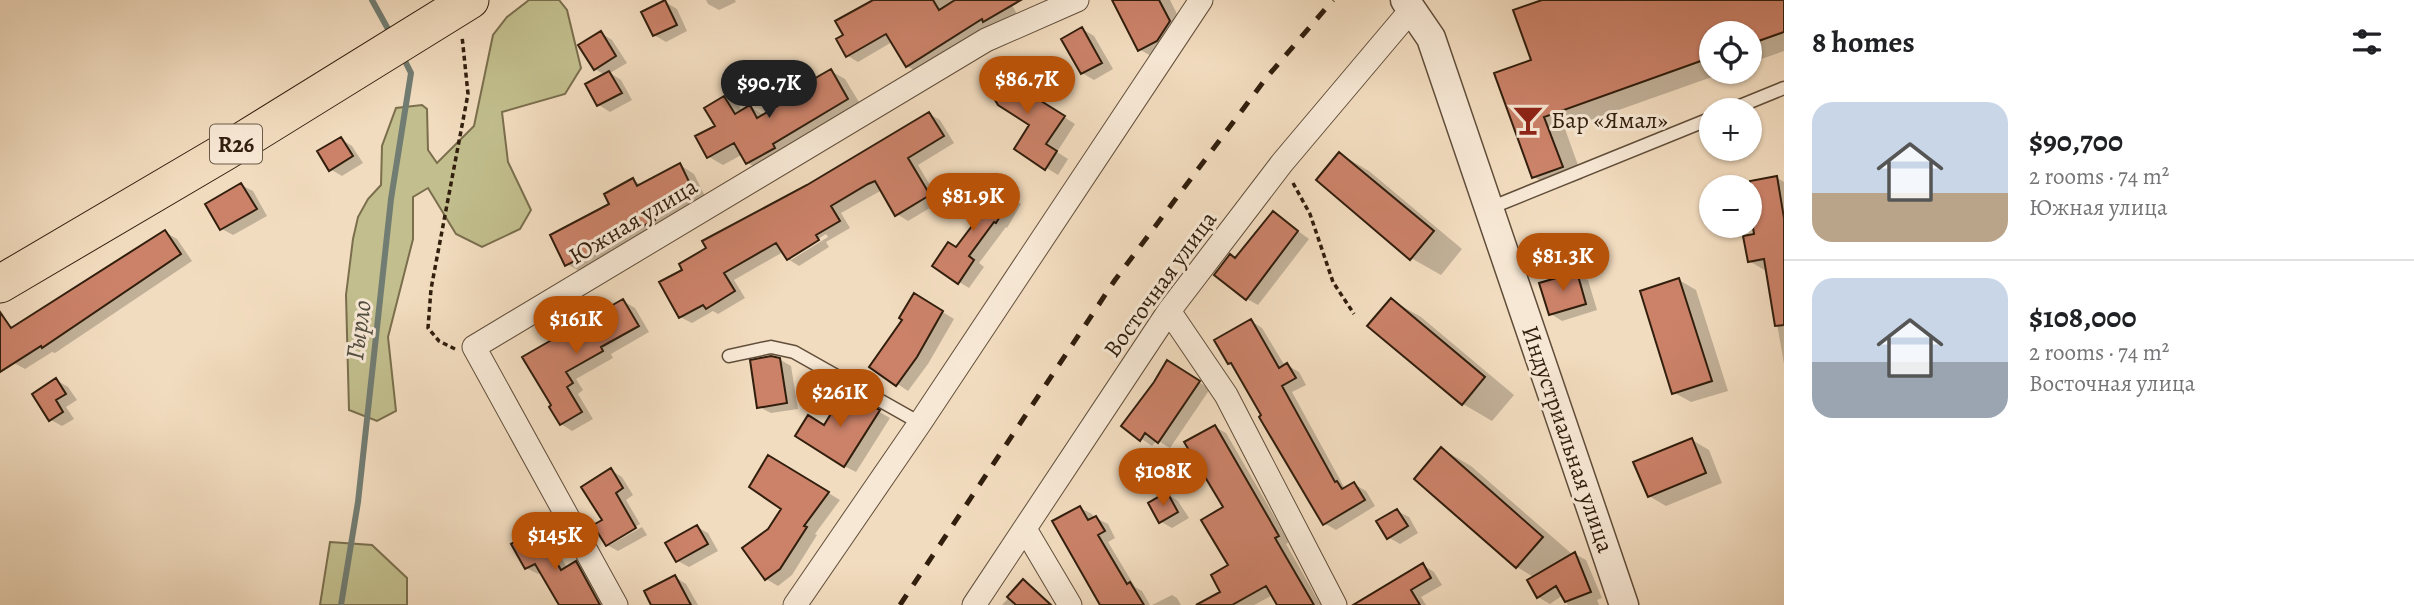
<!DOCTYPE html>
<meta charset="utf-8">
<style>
:root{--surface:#fff;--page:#f6f6f6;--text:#202124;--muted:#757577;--line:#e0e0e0;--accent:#b45309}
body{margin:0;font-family:Alegreya,serif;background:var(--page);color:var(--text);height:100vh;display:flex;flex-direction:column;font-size:26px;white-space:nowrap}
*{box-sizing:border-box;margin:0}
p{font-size:23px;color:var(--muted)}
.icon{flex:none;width:38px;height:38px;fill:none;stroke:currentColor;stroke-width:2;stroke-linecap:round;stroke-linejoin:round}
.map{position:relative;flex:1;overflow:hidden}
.details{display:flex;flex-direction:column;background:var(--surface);width:630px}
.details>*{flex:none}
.controls{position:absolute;left:1699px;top:21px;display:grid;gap:14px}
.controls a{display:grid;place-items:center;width:63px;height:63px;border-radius:50%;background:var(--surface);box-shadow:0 2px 5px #0004;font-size:35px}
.price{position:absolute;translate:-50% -60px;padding:0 16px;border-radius:24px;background:var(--accent);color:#fff;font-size:23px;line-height:46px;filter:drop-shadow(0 2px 4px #0008)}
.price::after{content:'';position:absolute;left:50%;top:42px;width:21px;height:16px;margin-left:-10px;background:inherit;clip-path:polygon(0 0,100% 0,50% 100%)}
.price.selected{background:#222;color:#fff}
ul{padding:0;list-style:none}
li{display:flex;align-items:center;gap:21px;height:175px;padding:0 28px}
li+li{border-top:2px solid var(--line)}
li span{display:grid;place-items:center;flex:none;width:196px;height:140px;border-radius:21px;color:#555}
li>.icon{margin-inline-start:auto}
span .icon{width:84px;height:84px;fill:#fffc;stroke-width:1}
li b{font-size:30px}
h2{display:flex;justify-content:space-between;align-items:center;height:84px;padding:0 28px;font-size:30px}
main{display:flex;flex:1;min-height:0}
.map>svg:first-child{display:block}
</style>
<main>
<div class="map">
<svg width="1784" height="605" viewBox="0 0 1784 605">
<rect width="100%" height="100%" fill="#f2dcbf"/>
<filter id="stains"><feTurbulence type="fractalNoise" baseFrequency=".00286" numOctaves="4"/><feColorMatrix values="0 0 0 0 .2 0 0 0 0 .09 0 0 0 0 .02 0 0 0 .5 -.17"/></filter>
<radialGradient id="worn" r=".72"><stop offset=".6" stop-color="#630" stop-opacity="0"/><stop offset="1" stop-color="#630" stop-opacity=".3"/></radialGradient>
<path fill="#c2be8d" stroke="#7a6e4d" stroke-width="2" d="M 529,0 L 559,0 L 567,10 L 581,68 L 565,94 L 502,112 L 508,162 L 531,210 L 520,229 L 482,247 L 456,234 L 428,188 L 413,197 L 413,239 L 388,337 L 396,411 L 377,421 L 349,410 L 346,295 L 353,239 L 358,217 L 368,199 L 381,185 L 382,146 L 396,108 L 422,105 L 427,109 L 428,150 L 437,163 L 474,126 L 493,35 L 507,17 Z
M 330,542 L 372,545 L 407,578 L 407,605 L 320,605 Z"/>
<path fill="#0003" fill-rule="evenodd" d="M 706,0 L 735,0 L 736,2 L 719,10 L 708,4 Z
M 877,0 L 1009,0 L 1017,14 L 995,26 L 992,24 L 917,72 L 907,66 L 892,42 L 858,62 L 848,56 L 845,36 Z
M 1118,0 L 1170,0 L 1186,32 L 1156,59 L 1139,49 Z
M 1547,0 L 1784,0 L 1784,51 L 1750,63 L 1750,33 L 1712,33 L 1712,72 L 1726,72 L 1565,129 L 1583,179 L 1555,189 L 1534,177 L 1533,61 Z
M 665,2 L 677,9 L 687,31 L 666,42 L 654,35 Z
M 1082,29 L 1094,36 L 1113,69 L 1094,80 L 1082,73 Z
M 601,33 L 612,40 L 627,63 L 610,73 L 621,80 L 632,100 L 610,112 L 599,105 L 605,75 L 595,69 Z
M 1008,67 L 1020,74 L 1033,97 L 1075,124 L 1057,152 L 1068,159 L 1058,175 L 1016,149 L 1031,125 Z
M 831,71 L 845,79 L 862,107 L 762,171 L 748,163 L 743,154 L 723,165 L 709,157 L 697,137 L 717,126 L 724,98 L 739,106 L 742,112 L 750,107 L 764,115 L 810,89 Z
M 929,114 L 940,120 L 954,143 L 918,165 L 940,202 L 908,221 L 897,214 L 882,190 L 841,213 L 850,228 L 826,242 L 829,247 L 799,266 L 788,259 L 783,252 L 734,280 L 745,298 L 718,314 L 713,311 L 692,323 L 680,317 L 684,270 L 807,186 ZM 826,234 L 828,237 L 791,260 L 791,256 Z
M 341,139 L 352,146 L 363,163 L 342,176 L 330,169 Z
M 1340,154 L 1369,171 L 1462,249 L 1441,275 L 1411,258 Z
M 680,165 L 694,174 L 707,200 L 581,272 L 567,264 L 633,180 L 642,185 Z
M 1777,178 L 1784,182 L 1784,364 L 1768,272 L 1749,261 L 1757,235 L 1750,187 L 1747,183 Z
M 987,184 L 1021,204 L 1007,228 L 1006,227 L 979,263 L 984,267 L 969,288 L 959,282 L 957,249 L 983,213 Z
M 241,185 L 253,191 L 267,216 L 233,235 L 222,229 Z
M 1273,213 L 1309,239 L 1258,305 L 1247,299 L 1236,260 Z
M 165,232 L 177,239 L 192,261 L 55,353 L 52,352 L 25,369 L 14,363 L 0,341 L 0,334 L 12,329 Z
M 1576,274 L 1588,280 L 1597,310 L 1562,321 L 1551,314 Z
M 1679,280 L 1696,290 L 1728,391 L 1691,402 L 1673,392 Z
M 915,295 L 954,319 L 928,364 L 908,391 L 871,366 L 905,319 Z
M 1391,300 L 1421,317 L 1514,395 L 1492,421 L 1463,404 Z
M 623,301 L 635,308 L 649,332 L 611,354 L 613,358 L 576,379 L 583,390 L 578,394 L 593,419 L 572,431 L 561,424 L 554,406 L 525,357 Z
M 1251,321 L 1262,328 L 1285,366 L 1287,365 L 1299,372 L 1306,385 L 1292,392 L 1344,487 L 1347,489 L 1354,484 L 1366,491 L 1375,506 L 1336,530 L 1324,523 L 1235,366 L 1229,363 Z
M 779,359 L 791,366 L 798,409 L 771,413 L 759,407 Z
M 1167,362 L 1210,389 L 1170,448 L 1157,440 L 1152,446 L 1123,426 Z
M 56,380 L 68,387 L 77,400 L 66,407 L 74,419 L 62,426 L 51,420 Z
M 846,393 L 890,418 L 856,472 L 844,466 L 825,427 Z
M 1215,427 L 1226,433 L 1289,542 L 1286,544 L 1319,602 L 1323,605 L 1279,605 L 1273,595 L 1254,605 L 1215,605 L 1223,592 L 1230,565 Z
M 1692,440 L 1709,450 L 1722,483 L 1666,506 L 1649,496 Z
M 1442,449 L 1471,466 L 1573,555 L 1575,554 L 1586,560 L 1602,598 L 1597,600 L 1599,605 L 1568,605 L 1563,595 L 1550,604 L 1538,597 L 1530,581 L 1535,578 L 1517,567 Z
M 769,457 L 840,500 L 815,534 L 817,535 L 792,575 L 778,586 L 766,579 L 744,549 L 770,530 L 783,508 Z
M 611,470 L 622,477 L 633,495 L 626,500 L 640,524 L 610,541 L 610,545 L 642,527 L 647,535 L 618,551 L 607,545 L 604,521 Z
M 1167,494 L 1178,501 L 1189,518 L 1172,528 L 1160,521 Z
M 1080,508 L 1092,514 L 1094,519 L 1096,518 L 1108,524 L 1115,538 L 1108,542 L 1135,587 L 1142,591 L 1150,605 L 1102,605 Z
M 1397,511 L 1409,517 L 1418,533 L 1400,544 L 1388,537 Z
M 697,527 L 708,533 L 718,551 L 689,567 L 678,561 Z
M 538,531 L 550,537 L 567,568 L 576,563 L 587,570 L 607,605 L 561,605 L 542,572 L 538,574 L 526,568 Z
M 1423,565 L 1434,572 L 1442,585 L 1421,597 L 1426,605 L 1371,605 Z
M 675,577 L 686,584 L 698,605 L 653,605 Z
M 1023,582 L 1034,588 L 1053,605 L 1002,605 Z
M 1172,595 L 1177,598 L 1181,605 L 1152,605 Z"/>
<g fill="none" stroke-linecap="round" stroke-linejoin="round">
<path stroke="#717c72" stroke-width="6" d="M 372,0 L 388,29
M 341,605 L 358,502 L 391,199 L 411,73 L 405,61"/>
</g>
<path fill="#cb8269" stroke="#311e0d" stroke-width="2" d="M 665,0 L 677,25 L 653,36 L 641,12 Z
M 873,0 L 933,0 L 939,10 L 955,0 L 1021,0 L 983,22 L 982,19 L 906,67 L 886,34 L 846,57 L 836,39 L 843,35 L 835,21 Z
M 1112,0 L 1159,0 L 1170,21 L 1157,41 L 1138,51 Z
M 1542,0 L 1784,0 L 1784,32 L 1750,44 L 1750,33 L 1712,33 L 1712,57 L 1544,117 L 1563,167 L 1532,178 L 1494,73 L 1531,60 L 1513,10 Z
M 1082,27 L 1102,63 L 1081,74 L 1061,39 Z
M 601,31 L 616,56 L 594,70 L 578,45 Z
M 1008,65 L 1022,89 L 1065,116 L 1046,144 L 1057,151 L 1045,170 L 1014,149 L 1029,125 L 998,105 L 983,80 Z
M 831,69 L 848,99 L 773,144 L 775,148 L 746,164 L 734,143 L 707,158 L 695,136 L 715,126 L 704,108 L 724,96 L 735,114 L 750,105 L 757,118 L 808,88 L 805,84 Z
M 609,71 L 622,93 L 597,106 L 585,84 Z
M 929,112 L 944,136 L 908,158 L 930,195 L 895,216 L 875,181 L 868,184 L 831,206 L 840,221 L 816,235 L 819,240 L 787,260 L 776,243 L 724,273 L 735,291 L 706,309 L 703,305 L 679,318 L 659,282 L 682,270 L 679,264 L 706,248 L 702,241 L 807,185 Z
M 341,137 L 353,156 L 329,171 L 317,151 Z
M 1339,152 L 1434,231 L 1410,260 L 1316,180 Z
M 680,163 L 694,192 L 652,214 L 655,220 L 565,266 L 550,235 L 609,204 L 604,194 L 633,178 L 637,186 Z
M 1777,176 L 1784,218 L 1784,325 L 1775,326 L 1764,259 L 1748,262 L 1743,236 L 1754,234 L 1750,208 L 1750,181 Z
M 987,181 L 1012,197 L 996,223 L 994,222 L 969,256 L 974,260 L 958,284 L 932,266 L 948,242 L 956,247 L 981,214 L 971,208 Z
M 241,183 L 257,209 L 220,230 L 205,204 Z
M 1273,211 L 1298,231 L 1246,300 L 1214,275 L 1230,254 L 1235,258 Z
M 165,230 L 181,254 L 42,348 L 41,346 L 0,372 L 0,312 L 11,328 Z
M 1577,272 L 1586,304 L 1549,315 L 1539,283 Z
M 1679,278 L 1712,381 L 1672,394 L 1640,291 Z
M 914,293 L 943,311 L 917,357 L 896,386 L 869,367 L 902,320 L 899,318 Z
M 1391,298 L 1485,377 L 1462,405 L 1367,326 Z
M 623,299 L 639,326 L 601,347 L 603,351 L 566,372 L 573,383 L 567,387 L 582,412 L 560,425 L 549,407 L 551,405 L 522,357 Z
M 1251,319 L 1279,368 L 1287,363 L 1296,378 L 1282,386 L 1335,482 L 1337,481 L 1342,489 L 1354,482 L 1365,500 L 1323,525 L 1259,417 L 1261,415 L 1231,363 L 1228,364 L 1214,340 Z
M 771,356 L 780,358 L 787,403 L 757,408 L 750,360 Z
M 1167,360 L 1200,381 L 1158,443 L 1145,433 L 1140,441 L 1121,426 L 1154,382 Z
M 56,378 L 66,394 L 56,400 L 63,412 L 49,421 L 32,394 Z
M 845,391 L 880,410 L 844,467 L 795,436 L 808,415 L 824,425 Z
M 1215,425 L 1279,536 L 1275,538 L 1314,605 L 1277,605 L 1266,586 L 1232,605 L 1196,605 L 1220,592 L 1211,575 L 1228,565 L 1201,520 L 1223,507 L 1184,442 Z
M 1692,438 L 1706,473 L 1648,497 L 1633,462 Z
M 1441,447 L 1543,537 L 1516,568 L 1414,479 Z
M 768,455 L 829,492 L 804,526 L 807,527 L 780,569 L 765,580 L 742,548 L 768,529 L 781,509 L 749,487 Z
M 611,468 L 623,488 L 616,493 L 636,528 L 606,546 L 593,525 L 602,520 L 581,487 Z
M 1167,492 L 1178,512 L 1159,523 L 1148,503 Z
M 1080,506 L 1088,520 L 1096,516 L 1105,531 L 1098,535 L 1127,584 L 1130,582 L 1144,605 L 1100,605 L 1052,521 Z
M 1397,509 L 1408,526 L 1387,539 L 1376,521 Z
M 697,525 L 708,544 L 676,562 L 665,543 Z
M 538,529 L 561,570 L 576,561 L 600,605 L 559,605 L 535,564 L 525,569 L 511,544 Z
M 1575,552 L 1591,592 L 1565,602 L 1556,586 L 1537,598 L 1527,580 Z
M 1423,563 L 1431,578 L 1411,590 L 1420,605 L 1353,605 Z
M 675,575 L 691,605 L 651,605 L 644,591 Z
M 1023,579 L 1051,605 L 1016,605 L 1007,597 Z"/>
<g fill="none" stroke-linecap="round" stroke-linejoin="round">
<defs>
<path id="service" d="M 1730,110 L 1784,88
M 1490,208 L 1712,118
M 729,356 L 771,347 L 794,352 L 920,423"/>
<path id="minor" d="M 1169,311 L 1226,395 L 1335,605
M 1025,529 L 1070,605
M 616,605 L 474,347 L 986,40 L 1077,0
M 795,605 L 920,423 L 1201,0
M 974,605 L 1169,311 L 1282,163 L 1411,10"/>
<path id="tertiary" d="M 1405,0 L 1431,38 L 1624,605"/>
<path id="primary" d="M 0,284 L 226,151 L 470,0"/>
</defs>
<use href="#service" stroke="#614e3a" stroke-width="15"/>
<use href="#minor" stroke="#614e3a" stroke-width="25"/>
<use href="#tertiary" stroke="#614e3a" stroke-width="31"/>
<use href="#primary" stroke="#311e0d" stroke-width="39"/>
<path stroke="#311e0d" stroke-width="3.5" stroke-dasharray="5 3.5" stroke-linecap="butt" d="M 1293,183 L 1310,214 L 1333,282 L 1354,314
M 455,349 L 439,341 L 428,328 L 431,289 L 468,94 L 462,36"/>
<use href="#service" stroke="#f7e8d5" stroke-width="12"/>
<use href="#minor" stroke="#f7e8d5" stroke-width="23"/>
<use href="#tertiary" stroke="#f7e8d5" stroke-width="28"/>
<use href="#primary" stroke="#f2dcbf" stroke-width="37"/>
<path stroke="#311e0d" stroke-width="5" stroke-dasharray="12 12" stroke-linecap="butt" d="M 900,605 L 1115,280 L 1267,77 L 1333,0"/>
</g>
<defs>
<symbol id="bar-bare" viewBox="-9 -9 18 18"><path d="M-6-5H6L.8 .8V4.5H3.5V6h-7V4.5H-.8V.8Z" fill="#8f2418" stroke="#f7e8d5" stroke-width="2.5" paint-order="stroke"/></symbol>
</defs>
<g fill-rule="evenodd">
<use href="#bar-bare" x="1506" y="98" width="44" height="44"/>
</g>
<g text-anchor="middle" stroke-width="6" stroke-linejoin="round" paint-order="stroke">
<rect fill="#f7e8d5" stroke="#6c5b49" stroke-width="2" x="210" y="124.5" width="52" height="39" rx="5"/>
<g font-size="23" font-weight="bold" fill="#311e0d">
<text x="236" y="152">R26</text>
</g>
<g font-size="24" fill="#311e0d" stroke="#f7e8d5" text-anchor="start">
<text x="1551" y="128">Бар «Ямал»</text>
</g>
<g font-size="24" fill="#311e0d" stroke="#f7e8d5">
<text transform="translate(633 221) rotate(-31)" y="8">Южная улица</text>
<text transform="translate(1160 284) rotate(-54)" y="8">Восточная улица</text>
<text transform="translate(1568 439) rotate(71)" y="8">Индустриальная улица</text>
</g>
<g font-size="26" font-style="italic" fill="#514d40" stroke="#f7e8d5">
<text transform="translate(358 330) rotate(-82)" y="9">Гырло</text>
</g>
</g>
<rect width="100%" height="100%" filter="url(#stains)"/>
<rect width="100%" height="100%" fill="url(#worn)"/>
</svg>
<div class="controls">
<a><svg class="icon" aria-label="locate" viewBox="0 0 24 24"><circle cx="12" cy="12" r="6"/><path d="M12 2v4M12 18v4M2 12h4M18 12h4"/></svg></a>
<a>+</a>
<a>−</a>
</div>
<b class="price" style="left:1027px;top:116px">$86.7K</b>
<b class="price selected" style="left:769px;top:120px">$90.7K</b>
<b class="price" style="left:973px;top:233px">$81.9K</b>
<b class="price" style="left:1563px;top:293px">$81.3K</b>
<b class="price" style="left:576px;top:356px">$161K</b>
<b class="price" style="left:840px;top:429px">$261K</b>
<b class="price" style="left:1163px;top:508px">$108K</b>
<b class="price" style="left:555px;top:572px">$145K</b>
</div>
<section class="details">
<h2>8 homes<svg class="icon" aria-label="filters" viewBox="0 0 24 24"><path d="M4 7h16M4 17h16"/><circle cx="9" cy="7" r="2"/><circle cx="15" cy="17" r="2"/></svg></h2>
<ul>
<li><span style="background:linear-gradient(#c9d6e8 65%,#b9a48a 0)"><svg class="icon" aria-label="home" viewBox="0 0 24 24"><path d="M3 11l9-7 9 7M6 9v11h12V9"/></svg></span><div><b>$90,700</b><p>2 rooms · 74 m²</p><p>Южная улица</p></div></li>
<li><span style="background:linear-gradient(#c9d6e8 60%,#9aa5b1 0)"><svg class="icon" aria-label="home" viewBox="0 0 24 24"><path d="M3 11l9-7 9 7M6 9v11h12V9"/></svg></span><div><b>$108,000</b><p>2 rooms · 74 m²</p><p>Восточная улица</p></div></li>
</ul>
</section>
</main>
